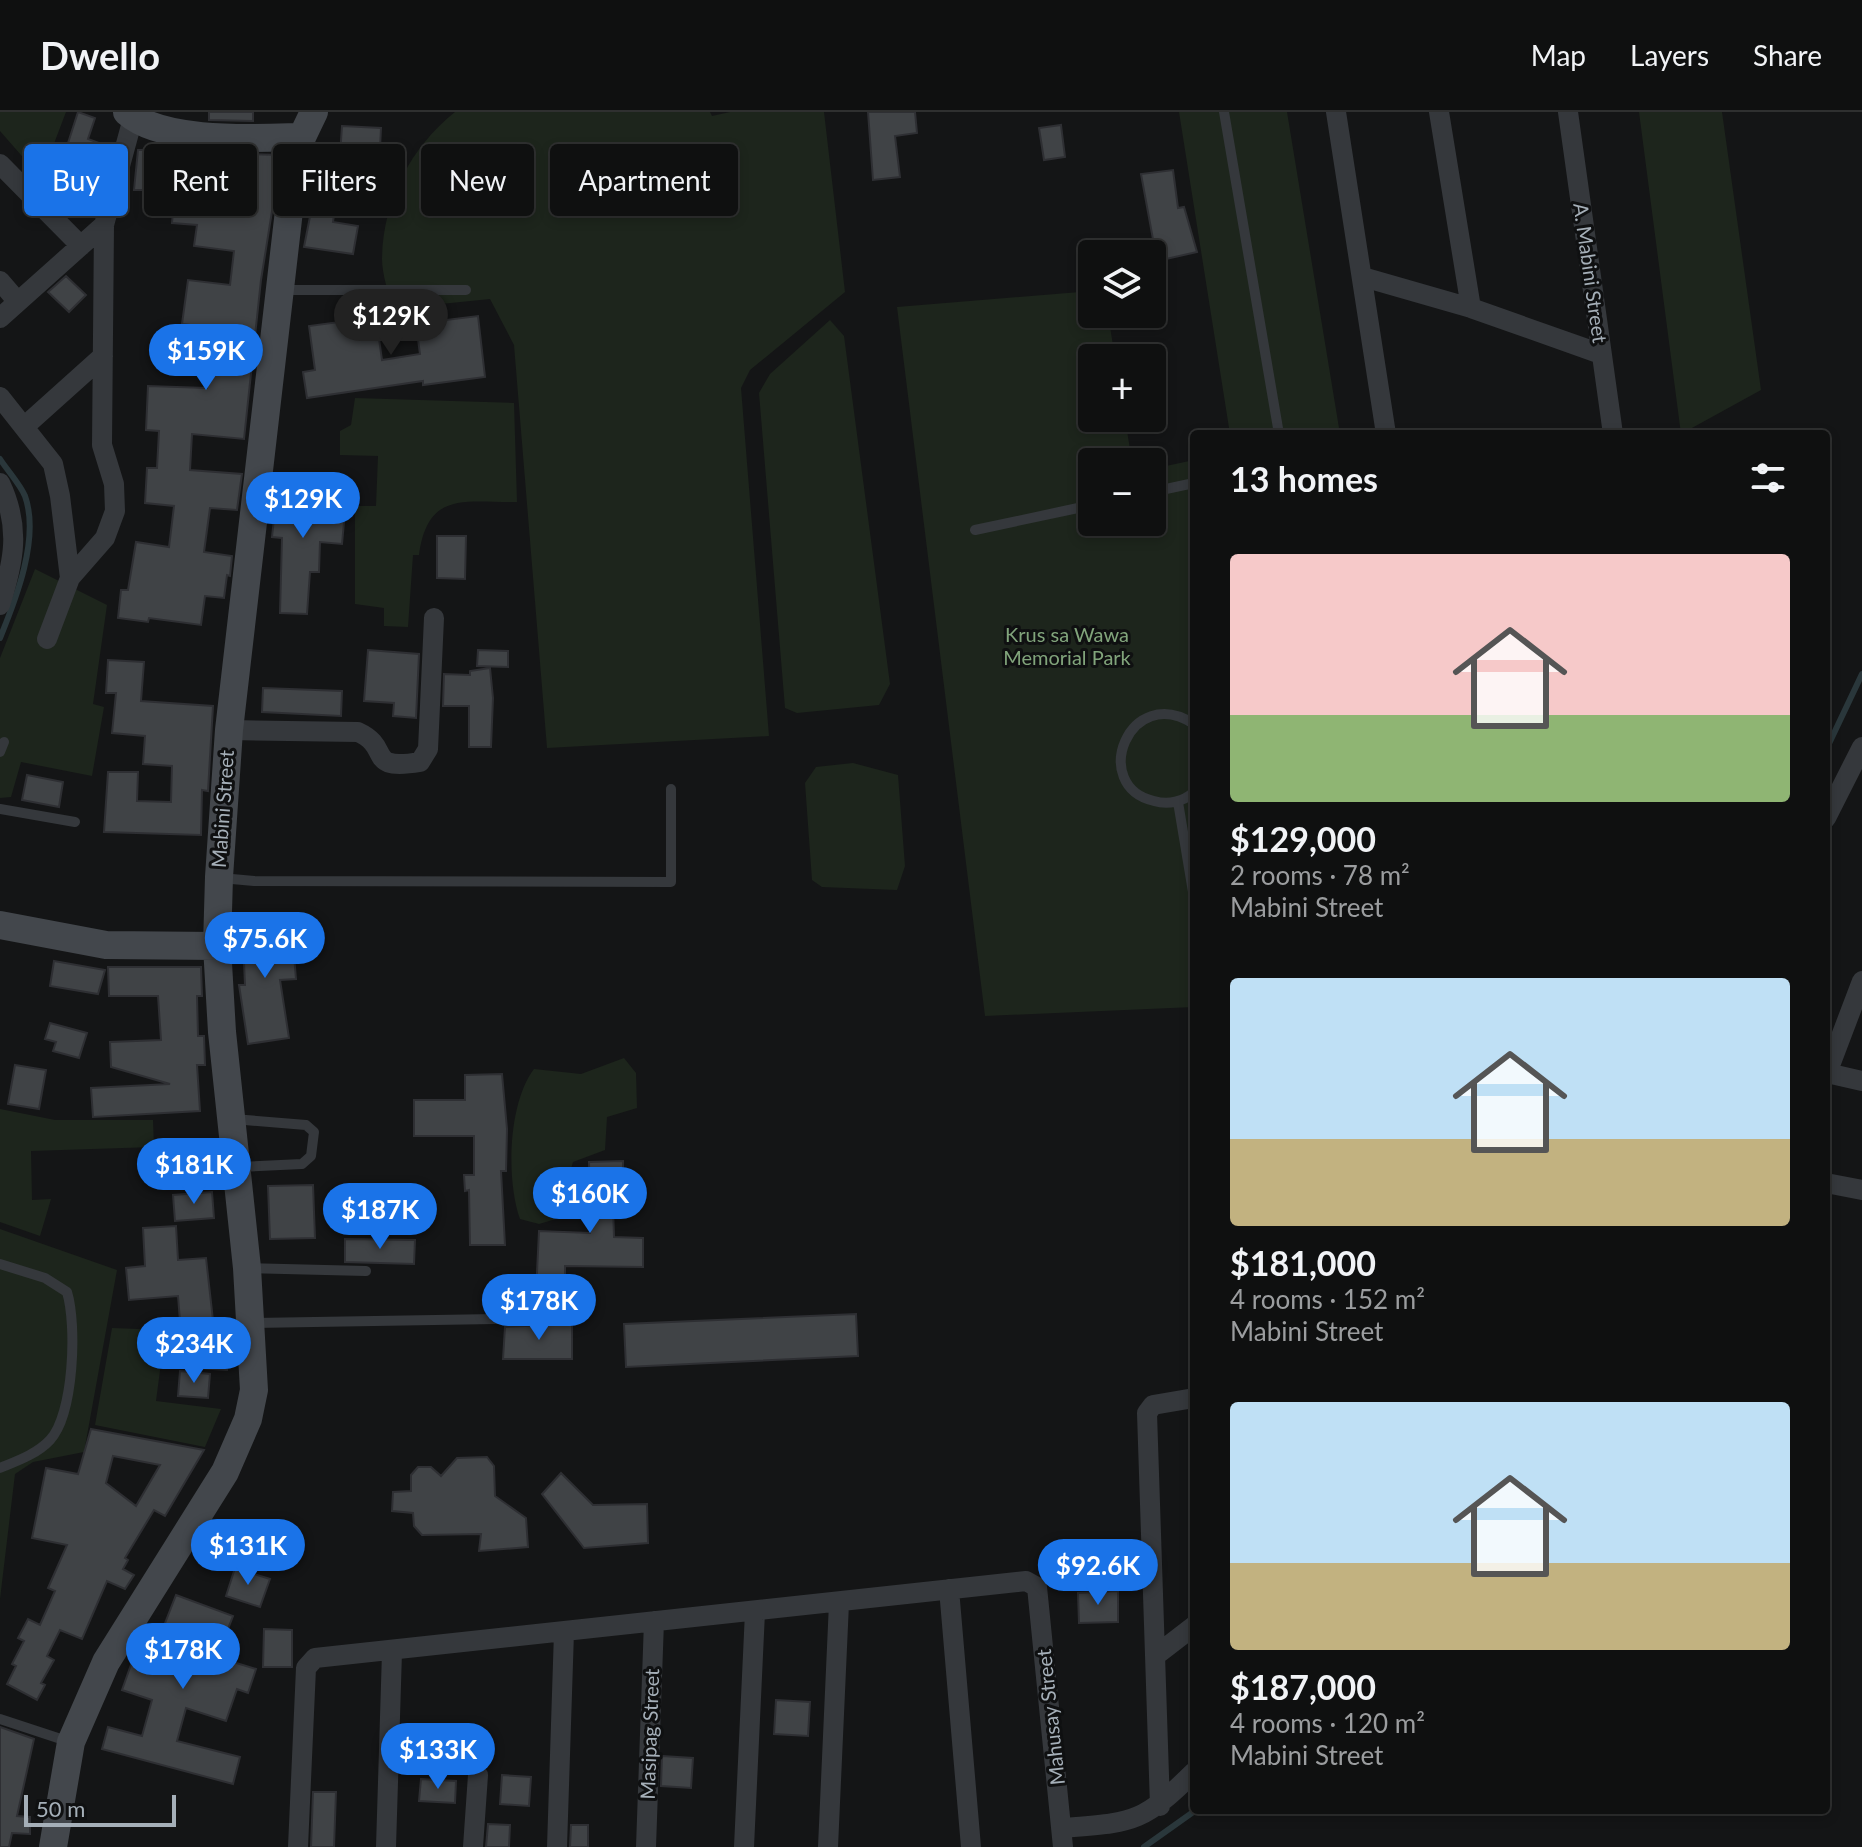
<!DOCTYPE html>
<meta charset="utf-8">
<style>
:root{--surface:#0f1010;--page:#1d1e1e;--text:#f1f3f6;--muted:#9b9d9f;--line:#2f3030;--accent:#1a73e8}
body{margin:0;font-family:Lato,sans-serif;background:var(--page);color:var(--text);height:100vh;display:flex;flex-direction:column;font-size:30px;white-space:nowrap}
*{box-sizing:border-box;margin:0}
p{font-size:26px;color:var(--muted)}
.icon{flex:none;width:44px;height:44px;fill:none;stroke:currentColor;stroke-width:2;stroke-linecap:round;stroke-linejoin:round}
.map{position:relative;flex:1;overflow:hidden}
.side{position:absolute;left:1190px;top:318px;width:640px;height:1384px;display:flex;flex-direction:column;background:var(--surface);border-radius:8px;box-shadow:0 4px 12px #0003,0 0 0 2px var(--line)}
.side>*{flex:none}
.top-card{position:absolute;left:24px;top:32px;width:760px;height:72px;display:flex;gap:16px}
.tools{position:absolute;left:1078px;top:128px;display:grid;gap:16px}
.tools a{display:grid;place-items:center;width:88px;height:88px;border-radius:8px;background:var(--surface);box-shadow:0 4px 12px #0003,0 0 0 2px var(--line);font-size:40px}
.scale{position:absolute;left:24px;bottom:20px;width:152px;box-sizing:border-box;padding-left:8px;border:4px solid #a5afb8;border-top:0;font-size:22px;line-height:28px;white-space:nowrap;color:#a5afb8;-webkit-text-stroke:6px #0f1011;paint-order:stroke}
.price{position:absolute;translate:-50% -68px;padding:0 18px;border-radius:28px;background:var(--accent);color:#fff;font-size:26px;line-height:52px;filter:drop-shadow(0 2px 4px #0008)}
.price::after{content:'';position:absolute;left:50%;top:48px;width:24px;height:18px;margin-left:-12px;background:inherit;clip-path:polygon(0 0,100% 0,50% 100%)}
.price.on{background:#222;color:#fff}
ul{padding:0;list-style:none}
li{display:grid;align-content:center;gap:16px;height:424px;padding:0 40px}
li span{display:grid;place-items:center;height:248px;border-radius:8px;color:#555}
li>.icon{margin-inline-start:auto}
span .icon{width:144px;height:144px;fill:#fffc;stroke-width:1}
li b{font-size:34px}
h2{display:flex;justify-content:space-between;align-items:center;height:96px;padding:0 40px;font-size:34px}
.tag{padding:0 28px;border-radius:8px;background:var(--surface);box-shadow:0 4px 12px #0003,0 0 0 2px var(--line);font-size:28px;line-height:72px}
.tag.on{background:var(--accent);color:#fff}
header{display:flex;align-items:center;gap:48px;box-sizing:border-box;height:112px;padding:0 40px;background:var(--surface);border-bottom:2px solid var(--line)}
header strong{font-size:38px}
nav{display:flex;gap:44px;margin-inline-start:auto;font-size:28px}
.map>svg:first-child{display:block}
</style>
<header>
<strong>Dwello</strong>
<nav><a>Map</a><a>Layers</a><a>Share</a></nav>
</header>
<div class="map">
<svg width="1862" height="1735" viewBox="0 0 1862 1735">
<rect width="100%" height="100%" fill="#141516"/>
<path fill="#1d251c" d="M 0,0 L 66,0 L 41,66 L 0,19 Z
M 455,0 L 710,0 L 712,4 L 730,0 L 824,0 L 845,180 L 750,258 L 741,276 L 769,624 L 547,636 L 514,233 L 490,187 L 392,197 C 389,181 382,163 382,147 C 383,89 410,36 455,0 Z
M 1179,0 L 1287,0 L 1340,322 L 1230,322 Z
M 1639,0 L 1722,0 L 1761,278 L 1681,322 Z
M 1092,179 L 1092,202 L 1108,202 L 1115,246 L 1092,246 L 1092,306 L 1125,306 L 1132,350 L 1092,350 L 1092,410 L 1152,410 L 1152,357 L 1194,348 L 1194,895 L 985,904 L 897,195 Z
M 830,208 L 844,224 L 890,572 L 879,593 L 797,601 L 785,596 L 759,281 L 770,262 Z
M 355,286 L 514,291 L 517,390 C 465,391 428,378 419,443 L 413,443 L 408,515 L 384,514 L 384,496 L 355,492 L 355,394 L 376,394 L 378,344 L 340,343 L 340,319 L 351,313 Z
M 35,457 L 107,493 L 93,592 L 104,595 L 92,664 L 21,650 L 11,685 L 0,686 L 0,546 Z
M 853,651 L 898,663 L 905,754 L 897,778 L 822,775 L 812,768 L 805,671 L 816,655 Z
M 624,946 L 636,961 L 637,996 L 607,1005 L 605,1038 L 573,1050 L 556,1107 L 539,1112 L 520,1107 C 506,1068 508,991 534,957 L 581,962 Z
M 0,997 L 55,1008 L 153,1008 L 154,1035 L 31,1039 L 32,1088 L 51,1087 L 40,1124 L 0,1110 Z
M 0,1117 L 117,1158 L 84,1340 L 33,1350 L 15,1362 L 0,1487 Z
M 112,1216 L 191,1219 L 188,1252 L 161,1251 L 156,1289 L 221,1297 L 205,1335 L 95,1313 Z"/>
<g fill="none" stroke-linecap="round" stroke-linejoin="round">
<path stroke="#2a373b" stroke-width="6" d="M 0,347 C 7,358 20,372 25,384 C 40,426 16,487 0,526
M 1826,638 L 1862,562
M 1144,1735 L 1196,1698"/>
</g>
<path fill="#404346" stroke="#2e2f33" stroke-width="2" fill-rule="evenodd" d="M 78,0 L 95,6 L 88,27 L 104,33 L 98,63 L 92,61 L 81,97 L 59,90 L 61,85 L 45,75 L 60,32 L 68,31 Z
M 209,0 L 253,0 L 253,9 L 209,8 Z
M 868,0 L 915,0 L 917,21 L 895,24 L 900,65 L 873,68 Z
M 1061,13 L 1065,45 L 1044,48 L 1039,16 Z
M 342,14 L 381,16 L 378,76 L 338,73 Z
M 138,38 L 167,38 L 167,78 L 134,78 Z
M 205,41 L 281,43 L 261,168 L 244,327 L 192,322 L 190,358 L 242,362 L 237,398 L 210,396 L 204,440 L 232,444 L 230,464 L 227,463 L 224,486 L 205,484 L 201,513 L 149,506 L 148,510 L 118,506 L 121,478 L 128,478 L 136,430 L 169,435 L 174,394 L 145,391 L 147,356 L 157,356 L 159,319 L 146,318 L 148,274 L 207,276 L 216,216 L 182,212 L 188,168 L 230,173 L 234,139 L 194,134 L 197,113 L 172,111 L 175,77 L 201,80 Z
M 1173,58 L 1178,96 L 1184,95 L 1197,140 L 1157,149 L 1141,62 Z
M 315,79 L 337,82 L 333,110 L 358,114 L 353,142 L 304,135 Z
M 66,164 L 86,183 L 69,200 L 48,180 Z
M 478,204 L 485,265 L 423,273 L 423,269 L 307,286 L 303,260 L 315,258 L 309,214 L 376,205 L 382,248 L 420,242 L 417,220 L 430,219 L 429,210 Z
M 283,371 L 324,375 L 323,392 L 337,394 L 336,409 L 344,410 L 342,432 L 320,430 L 319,460 L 310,460 L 307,502 L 280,501 L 282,426 L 272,425 L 276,388 L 281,388 Z
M 437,424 L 466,424 L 465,467 L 437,466 Z
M 368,538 L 419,542 L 416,606 L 393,604 L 394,591 L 364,589 Z
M 478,538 L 508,539 L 508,555 L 477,554 Z
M 108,548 L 144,550 L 141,589 L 213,594 L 208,679 L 202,678 L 201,723 L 104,720 L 108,660 L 138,660 L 137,689 L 171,690 L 172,654 L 143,652 L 145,624 L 112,621 L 116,581 L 106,581 Z
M 490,556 L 493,586 L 491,635 L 469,635 L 469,594 L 443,594 L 444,562 L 470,563 L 470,559 Z
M 263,576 L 342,579 L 341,604 L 262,600 Z
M 27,663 L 63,670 L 59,695 L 22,688 Z
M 242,805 L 280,805 L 283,844 L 294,843 L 296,867 L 280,868 L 289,926 L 248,932 L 239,873 L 245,873 Z
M 54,849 L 105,858 L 98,882 L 50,874 Z
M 108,855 L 201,855 L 202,884 L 197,884 L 198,924 L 204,924 L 205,953 L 197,953 L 200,999 L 93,1005 L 91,976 L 170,972 L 111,955 L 110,930 L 161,928 L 158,884 L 109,884 Z
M 50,911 L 87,921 L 79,946 L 53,939 L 56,930 L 45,927 Z
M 15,953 L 46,958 L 39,997 L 8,992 Z
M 502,962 L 507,1017 L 506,1059 L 501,1059 L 505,1133 L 470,1133 L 469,1078 L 465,1079 L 464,1063 L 474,1063 L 474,1024 L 414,1024 L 414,988 L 465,988 L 465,963 Z
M 623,1049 L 623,1093 L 613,1094 L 614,1125 L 643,1126 L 643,1155 L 565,1154 L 565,1182 L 536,1181 L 539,1119 L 590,1121 L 589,1050 Z
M 313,1073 L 315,1126 L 270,1127 L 268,1074 Z
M 212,1080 L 214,1106 L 175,1109 L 173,1083 Z
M 176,1114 L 178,1148 L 206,1146 L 214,1217 L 231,1219 L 227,1258 L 197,1256 L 201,1207 L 180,1209 L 178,1184 L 129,1188 L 126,1156 L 145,1154 L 143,1116 Z
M 345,1127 L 415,1128 L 414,1152 L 345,1150 Z
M 856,1202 L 858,1244 L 626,1255 L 624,1212 Z
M 572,1212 L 572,1247 L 503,1247 L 505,1215 Z
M 180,1259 L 210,1262 L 208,1286 L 178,1284 Z
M 91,1317 L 204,1338 L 165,1404 L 154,1398 L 125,1446 L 128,1448 L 123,1457 L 134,1463 L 125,1477 L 107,1469 L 82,1527 L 60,1518 L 47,1544 L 54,1548 L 41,1571 L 45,1573 L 37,1588 L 7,1572 L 16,1554 L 12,1552 L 24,1529 L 18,1526 L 28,1507 L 40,1513 L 55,1479 L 48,1476 L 67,1433 L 32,1426 L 46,1356 L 78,1362 ZM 113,1344 L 160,1353 L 136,1394 L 106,1371 Z
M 487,1345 L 494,1354 L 495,1384 L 526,1406 L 528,1435 L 479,1439 L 481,1422 L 422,1423 L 414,1414 L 413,1401 L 392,1399 L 393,1380 L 411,1379 L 411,1363 L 418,1355 L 431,1355 L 441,1364 L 457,1346 Z
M 561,1361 L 593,1393 L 647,1392 L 648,1431 L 584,1436 L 542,1382 Z
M 235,1456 L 270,1467 L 260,1495 L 226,1484 Z
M 1118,1479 L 1118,1510 L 1079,1511 L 1078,1481 Z
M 176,1483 L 233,1504 L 217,1545 L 256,1557 L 248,1581 L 237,1577 L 226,1609 L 186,1596 L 177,1629 L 240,1645 L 233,1672 L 102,1637 L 108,1615 L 142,1624 L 152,1588 L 122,1578 L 133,1547 L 139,1549 L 149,1520 L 160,1524 Z
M 264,1517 L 292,1518 L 292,1555 L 263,1555 Z
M 776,1588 L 810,1590 L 808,1624 L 774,1622 Z
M 0,1615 L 34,1627 L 17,1704 L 30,1705 L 30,1722 L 12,1721 L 9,1735 L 0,1735 Z
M 662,1644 L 693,1646 L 691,1676 L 661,1674 Z
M 502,1663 L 531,1665 L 529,1694 L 500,1692 Z
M 421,1667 L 456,1669 L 455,1691 L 419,1689 Z
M 313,1680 L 336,1680 L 334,1735 L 311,1735 Z
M 488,1712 L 510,1713 L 509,1735 L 486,1735 Z
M 571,1713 L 588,1713 L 588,1735 L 570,1735 Z"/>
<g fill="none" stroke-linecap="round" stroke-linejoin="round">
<path stroke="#35383c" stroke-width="10" d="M 1224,0 L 1279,322
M 282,178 L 466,178
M 1152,380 L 1194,371
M 975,418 L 1092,393
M 1194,612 C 1129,570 1089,674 1154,689 C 1168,693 1183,690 1194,680
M 0,640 L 4,630
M 1178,690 L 1194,786
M 0,697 L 75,710
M 221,766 L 254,769 L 671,770 L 671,677
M 233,1007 L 306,1013 L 314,1020 L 311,1044 L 302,1052 L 238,1055
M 0,1152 L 45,1166 L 67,1180 C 77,1213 74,1302 50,1328 C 37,1342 17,1349 0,1356
M 249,1156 L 366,1159
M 251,1211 L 561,1206
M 0,1607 L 70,1630"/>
<path stroke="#35383c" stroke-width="20" d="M 1336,0 L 1386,322
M 1439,0 L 1471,196
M 1568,0 L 1613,322
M 0,52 L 81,134
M 1363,165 L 1471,196 L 1601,242
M 0,169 L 18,190
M 0,206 L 104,113 L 133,6
M 0,285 L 53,352 L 60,384 L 70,466
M 25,314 L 103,244
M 0,371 C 21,415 14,449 0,493
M 47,527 L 70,466 L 105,426 L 115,399 L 114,372 L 102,333 L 104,113
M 229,618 L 358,620 C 393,636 364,659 420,650 L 428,637 L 434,506
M 1826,706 L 1862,635
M 1827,961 L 1862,969
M 1826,964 L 1862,869
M 1826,1071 L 1862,1078
M 949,1477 L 971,1735
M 1155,1544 L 1194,1514
M 1160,1694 L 1147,1301 L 1153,1293 L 1194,1286
M 1063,1716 C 1134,1710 1141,1712 1194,1660
M 298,1735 L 306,1556 L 315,1546 L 1026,1469 L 1037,1475 L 1063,1735
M 386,1735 L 392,1540
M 473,1735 L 478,1663
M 557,1735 L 564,1520
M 646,1735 L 654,1509
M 744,1735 L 755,1500
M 828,1735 L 839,1491"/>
<path stroke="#43474c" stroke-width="28" d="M 127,0 C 163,32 256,26 302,25
M 0,813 L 106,833 L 217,834
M 53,1735 L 71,1630 L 106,1550 L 225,1360 L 248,1307 L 254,1278 L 247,1156 L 222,920 L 217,834 L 219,765 L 229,618 L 290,90 L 302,25 L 314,0"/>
</g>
<g text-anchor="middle" stroke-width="6" stroke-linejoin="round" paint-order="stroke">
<g font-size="20" fill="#a5afb8" stroke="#0f1011">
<text transform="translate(1590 161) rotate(82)" y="7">A. Mabini Street</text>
<text transform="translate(223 697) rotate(-86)" y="7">Mabini Street</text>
<text transform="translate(1051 1605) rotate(-96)" y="7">Mahusay Street</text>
<text transform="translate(650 1622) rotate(-88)" y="7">Masipag Street</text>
</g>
<g font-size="20" fill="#81a47b" stroke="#0f1011">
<text x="1067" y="530">Krus sa Wawa<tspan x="1067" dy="23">Memorial Park</tspan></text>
</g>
</g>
</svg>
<div class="tools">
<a><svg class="icon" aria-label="layers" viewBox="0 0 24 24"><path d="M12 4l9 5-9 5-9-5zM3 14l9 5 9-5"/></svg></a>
<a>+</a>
<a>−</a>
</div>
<div class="scale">50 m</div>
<b class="price on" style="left:391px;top:245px">$129K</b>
<b class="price" style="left:206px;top:280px">$159K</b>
<b class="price" style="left:303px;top:428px">$129K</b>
<b class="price" style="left:265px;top:868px">$75.6K</b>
<b class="price" style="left:194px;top:1094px">$181K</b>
<b class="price" style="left:590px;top:1123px">$160K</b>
<b class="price" style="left:380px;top:1139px">$187K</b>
<b class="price" style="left:539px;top:1230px">$178K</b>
<b class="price" style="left:194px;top:1273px">$234K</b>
<b class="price" style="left:248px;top:1475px">$131K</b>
<b class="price" style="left:1098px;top:1495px">$92.6K</b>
<b class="price" style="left:183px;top:1579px">$178K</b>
<b class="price" style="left:438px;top:1679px">$133K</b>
<div class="top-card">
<a class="tag on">Buy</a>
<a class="tag">Rent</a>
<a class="tag">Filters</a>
<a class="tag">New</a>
<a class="tag">Apartment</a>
</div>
<section class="side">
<h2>13 homes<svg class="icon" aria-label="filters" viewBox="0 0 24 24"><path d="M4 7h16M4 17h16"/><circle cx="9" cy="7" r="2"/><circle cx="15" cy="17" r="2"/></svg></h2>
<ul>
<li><span style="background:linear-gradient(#f6c9c9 65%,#8fb573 0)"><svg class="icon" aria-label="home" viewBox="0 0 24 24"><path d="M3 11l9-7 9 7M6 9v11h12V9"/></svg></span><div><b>$129,000</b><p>2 rooms · 78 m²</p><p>Mabini Street</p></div></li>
<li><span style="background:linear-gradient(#bfe0f5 65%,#c2b280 0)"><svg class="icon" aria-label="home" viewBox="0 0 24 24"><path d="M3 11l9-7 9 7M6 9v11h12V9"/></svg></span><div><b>$181,000</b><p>4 rooms · 152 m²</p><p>Mabini Street</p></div></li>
<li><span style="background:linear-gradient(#bfe0f5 65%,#c2b280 0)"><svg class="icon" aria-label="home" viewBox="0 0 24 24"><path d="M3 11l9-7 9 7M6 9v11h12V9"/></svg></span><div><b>$187,000</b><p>4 rooms · 120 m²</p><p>Mabini Street</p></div></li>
</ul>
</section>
</div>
